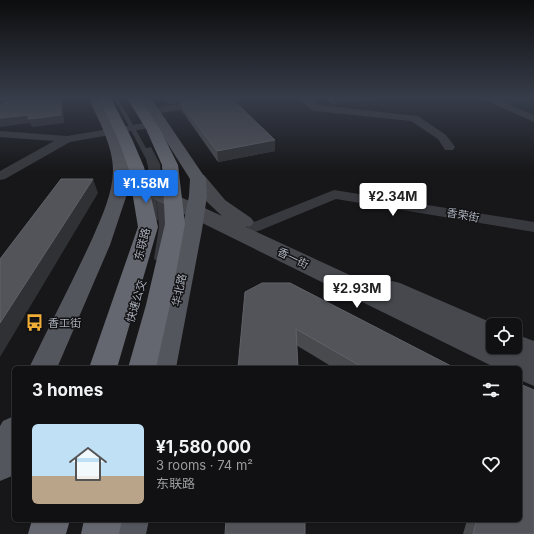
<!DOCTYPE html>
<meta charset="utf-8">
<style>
:root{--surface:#111113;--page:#1e1f21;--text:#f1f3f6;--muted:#9c9da0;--line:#303133;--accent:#1a73e8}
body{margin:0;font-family:Inter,"Noto Sans SC",sans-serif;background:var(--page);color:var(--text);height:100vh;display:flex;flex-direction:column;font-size:15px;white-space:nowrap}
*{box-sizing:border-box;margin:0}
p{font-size:13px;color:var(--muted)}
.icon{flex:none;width:22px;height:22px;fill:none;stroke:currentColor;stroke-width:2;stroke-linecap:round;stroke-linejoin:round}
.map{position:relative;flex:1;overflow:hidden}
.details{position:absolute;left:12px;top:366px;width:510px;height:156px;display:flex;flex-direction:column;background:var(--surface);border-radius:6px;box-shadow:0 1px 3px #0004,0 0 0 1px var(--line)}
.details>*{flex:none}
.controls{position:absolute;left:486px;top:318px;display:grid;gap:8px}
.controls a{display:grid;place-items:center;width:36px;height:36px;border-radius:6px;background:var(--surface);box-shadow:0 1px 3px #0004,0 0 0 1px var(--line);font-size:20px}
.price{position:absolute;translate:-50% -34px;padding:0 9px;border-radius:4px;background:#fff;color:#222;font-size:13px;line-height:26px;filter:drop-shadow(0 1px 2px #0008)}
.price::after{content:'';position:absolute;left:50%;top:24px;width:12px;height:9px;margin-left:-6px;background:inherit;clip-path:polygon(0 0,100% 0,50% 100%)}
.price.selected{background:var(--accent);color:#fff}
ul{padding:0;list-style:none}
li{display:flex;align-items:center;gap:12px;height:100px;padding:0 20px}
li+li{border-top:1px solid var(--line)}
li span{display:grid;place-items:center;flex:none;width:112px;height:80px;border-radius:6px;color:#555}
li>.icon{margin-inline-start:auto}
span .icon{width:48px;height:48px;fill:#fffc;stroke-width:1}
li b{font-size:17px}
h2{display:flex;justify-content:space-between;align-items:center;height:48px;padding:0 20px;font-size:17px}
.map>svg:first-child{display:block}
</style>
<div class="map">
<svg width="534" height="534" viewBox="0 0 534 534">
<rect width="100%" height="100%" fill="#171719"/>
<path fill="#1f2720" d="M 496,98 L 534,98 L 534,110 L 519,108 Z"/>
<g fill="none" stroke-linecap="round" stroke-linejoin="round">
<path fill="#38393e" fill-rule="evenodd" d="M 114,98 L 118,98 L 146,148 L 151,147 L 160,164 L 167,227 L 161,260 L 155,260 L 154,258 L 159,227 L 155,181 L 158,220 L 154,222 L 150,220 L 148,167 L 146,159 Z"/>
<path fill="#38393e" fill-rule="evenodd" d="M 222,98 L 244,98 L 239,101 L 154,114 L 149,111 L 154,108 Z
M 298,98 L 309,98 L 319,105 L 418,116 L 446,135 L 455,147 L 453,150 L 445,150 L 438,139 L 411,121 L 316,111 L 312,110 Z
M 483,98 L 495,98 L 534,115 L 534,122 L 485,100 Z
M 162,120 L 167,123 L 166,125 L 70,142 L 5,179 L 0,180 L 0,171 L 54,141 L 0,137 L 0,131 L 67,136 Z
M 334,190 L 534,222 L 534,232 L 336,199 L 261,230 L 255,232 L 249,230 L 247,227 L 249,224 Z"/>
<path fill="#46484e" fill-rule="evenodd" d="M 121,164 L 127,166 L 131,173 L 137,177 L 222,216 L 207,202 L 190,179 L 192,175 L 198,174 L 204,175 L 225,200 L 251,218 L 254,222 L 251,226 L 246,227 L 380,289 L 384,283 L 392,281 L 400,283 L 497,325 L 493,325 L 493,347 L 515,347 L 515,334 L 534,341 L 534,386 L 520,380 L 520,368 L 496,368 L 125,185 L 119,179 L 113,169 L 115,166 Z"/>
<path fill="#54565d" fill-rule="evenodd" d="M 89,98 L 101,98 L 121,143 L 128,161 L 129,176 L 128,191 L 110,245 L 57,368 L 29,368 C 50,324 73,281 93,237 C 102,216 113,193 113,170 C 113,145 98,120 89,98 Z
M 139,98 L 151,98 L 206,179 L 207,196 L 202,230 L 176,368 L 148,368 L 182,230 L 189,196 L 190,179 Z
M 14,416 L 14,471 L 12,476 L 0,481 L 0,426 L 3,421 Z
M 111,520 L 149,520 L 146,534 L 108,534 Z"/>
<path fill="#64676f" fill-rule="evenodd" d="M 99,98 L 111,98 L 132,139 L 144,167 L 158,227 L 117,368 L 89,368 L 138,227 L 128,167 L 118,139 Z
M 127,98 L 139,98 L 160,129 L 178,165 L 185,224 L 170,305 L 156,368 L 128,368 L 146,305 L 165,224 L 162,165 L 146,129 Z
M 32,520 L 70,520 L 66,534 L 28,534 Z
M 84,520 L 122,520 L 119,534 L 81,534 Z"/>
</g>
<path fill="#484a4e" d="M 164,98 L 231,98 L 275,140 L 275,151 L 218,162 L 182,111 L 180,103 L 169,104 Z
M 324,98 L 380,98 L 333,104 Z
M 245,292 L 455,368 L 334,368 L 296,345 Z
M 467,520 L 520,520 L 534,534 L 463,534 Z"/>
<path fill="#303134" d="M 60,98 L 61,98 L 63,108 L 64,123 L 32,127 L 30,123 L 0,127 L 0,118 L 29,115 Z
M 168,98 L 214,98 L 169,104 Z
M 334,98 L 380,98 L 333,104 Z
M 384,98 L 395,98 L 384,99 Z
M 6,100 L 9,108 L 0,109 L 0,101 Z
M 275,140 L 275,151 L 218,162 L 217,151 Z
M 93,179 L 98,193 L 0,357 L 0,323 Z"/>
<path fill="#53545a" stroke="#606268" d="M 0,98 L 60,98 L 61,115 L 28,119 L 29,115 L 0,118 L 0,105 L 7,103 L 6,100 L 0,101 Z
M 207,98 L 231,98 L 275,140 L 217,151 L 180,102 Z
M 61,179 L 93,179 L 0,323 L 0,259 Z
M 262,283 L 290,283 L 455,368 L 364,368 L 296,329 L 298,368 L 238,368 L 245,292 Z
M 520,384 L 534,390 L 534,534 L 473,534 L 477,520 L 520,520 Z
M 226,520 L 305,520 L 305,534 L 225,534 Z"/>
<linearGradient id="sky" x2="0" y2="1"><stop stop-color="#0d0d0e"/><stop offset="0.57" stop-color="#363c49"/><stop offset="1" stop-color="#363c49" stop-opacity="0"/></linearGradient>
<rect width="534" height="172" fill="url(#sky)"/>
<defs>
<symbol id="bus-bare" viewBox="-9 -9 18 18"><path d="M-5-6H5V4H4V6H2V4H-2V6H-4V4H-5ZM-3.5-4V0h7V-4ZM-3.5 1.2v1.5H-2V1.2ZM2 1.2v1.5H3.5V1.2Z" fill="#f1af37" stroke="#121214" stroke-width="2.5" paint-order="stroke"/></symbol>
</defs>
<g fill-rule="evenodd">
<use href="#bus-bare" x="22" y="310" width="25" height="25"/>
</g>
<g text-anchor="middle" stroke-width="3" stroke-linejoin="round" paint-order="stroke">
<g font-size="11" fill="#a9aeb9" stroke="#121214">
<text transform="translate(463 215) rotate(10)" y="4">香荣街</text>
<text transform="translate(142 244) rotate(-76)" y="4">东联路</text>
<text transform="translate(293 258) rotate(26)" y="4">香一街</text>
<text transform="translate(179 290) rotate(-78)" y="4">华北路</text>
<text transform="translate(136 301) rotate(-73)" y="4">快速公交</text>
</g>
<g font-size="11" fill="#a9aeb9" stroke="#121214" text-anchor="start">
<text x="48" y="327">香工街</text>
</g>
</g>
</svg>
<div class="controls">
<a><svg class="icon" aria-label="locate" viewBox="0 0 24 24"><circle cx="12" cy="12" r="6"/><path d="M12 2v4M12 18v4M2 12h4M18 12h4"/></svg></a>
</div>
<b class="price selected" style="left:146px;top:204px">¥1.58M</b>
<b class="price" style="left:393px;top:217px">¥2.34M</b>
<b class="price" style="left:357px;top:309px">¥2.93M</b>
<section class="details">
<h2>3 homes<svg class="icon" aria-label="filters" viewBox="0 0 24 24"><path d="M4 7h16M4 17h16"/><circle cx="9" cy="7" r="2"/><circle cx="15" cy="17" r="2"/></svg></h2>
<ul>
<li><span style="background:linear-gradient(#bfe0f5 65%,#b9a48a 0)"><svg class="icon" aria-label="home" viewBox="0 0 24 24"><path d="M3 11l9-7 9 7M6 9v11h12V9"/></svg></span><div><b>¥1,580,000</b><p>3 rooms · 74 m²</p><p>东联路</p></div><svg class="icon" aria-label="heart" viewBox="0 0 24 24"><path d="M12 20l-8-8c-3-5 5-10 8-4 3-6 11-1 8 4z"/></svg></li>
</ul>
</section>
</div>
